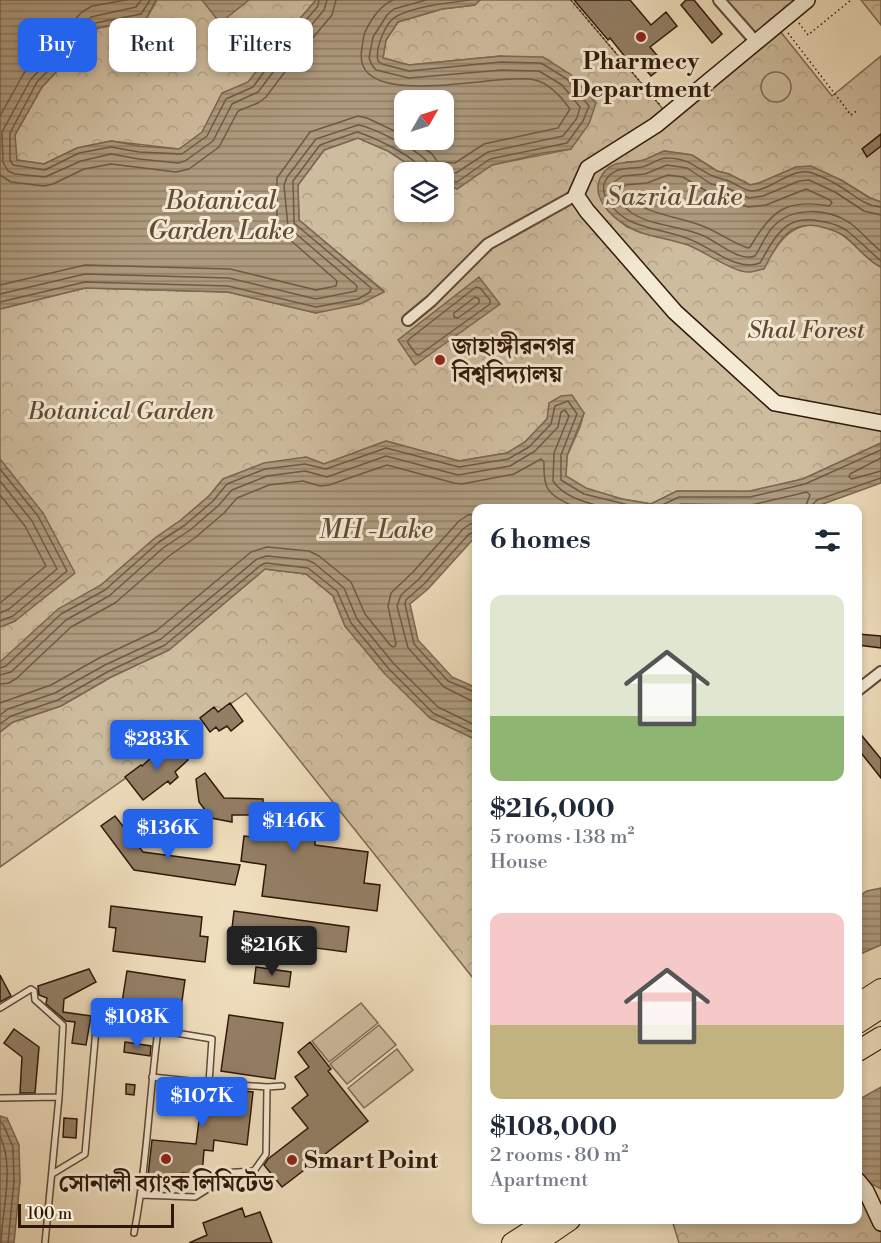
<!DOCTYPE html>
<meta charset="utf-8">
<style>
:root{--surface:#fff;--page:#f6f6f7;--text:#1f2937;--muted:#747a83;--accent:#2563eb}
body{margin:0;font-family:"Libre Bodoni","Noto Serif Bengali",serif;background:var(--page);color:var(--text);height:100vh;display:flex;flex-direction:column;font-size:22px;white-space:nowrap}
*{box-sizing:border-box;margin:0}
p{font-size:20px;color:var(--muted)}
.icon{flex:none;width:33px;height:33px;fill:none;stroke:currentColor;stroke-width:2;stroke-linecap:round;stroke-linejoin:round}
.map{position:relative;flex:1;overflow:hidden}
.sheet{position:absolute;left:472px;top:504px;width:390px;height:720px;display:flex;flex-direction:column;background:var(--surface);border-radius:12px;box-shadow:0 3px 9px #0003}
.sheet>*{flex:none}
.guide{position:absolute;left:18px;top:18px;width:364px;height:54px;display:flex;gap:12px}
.needle{width:39px;rotate:51deg}
.fabs{position:absolute;left:394px;top:90px;display:grid;gap:12px}
.fabs a{display:grid;place-items:center;width:60px;height:60px;border-radius:12px;background:var(--surface);box-shadow:0 3px 9px #0003;font-size:30px}
.scale{position:absolute;left:18px;bottom:15px;width:156px;box-sizing:border-box;padding-left:6px;border:3px solid #2f1808;border-top:0;font-size:16px;line-height:21px;white-space:nowrap;color:#2f1808;-webkit-text-stroke:4px #f5ead4;paint-order:stroke}
.price{position:absolute;translate:-50% -51px;padding:0 14px;border-radius:6px;background:var(--accent);color:#fff;font-size:20px;line-height:39px;filter:drop-shadow(0 2px 3px #0008)}
.price::after{content:'';position:absolute;left:50%;top:36px;width:18px;height:14px;margin-left:-9px;background:inherit;clip-path:polygon(0 0,100% 0,50% 100%)}
.price.current{background:#222;color:#fff}
ul{padding:0;list-style:none}
li{display:grid;align-content:center;gap:12px;height:318px;padding:0 18px}
li span{display:grid;place-items:center;height:186px;border-radius:12px;color:#555}
li>.icon{margin-inline-start:auto}
span .icon{width:108px;height:108px;fill:#fffc;stroke-width:1}
li b{font-size:26px}
h2{display:flex;justify-content:space-between;align-items:center;height:72px;padding:0 18px;font-size:26px}
.chip{padding:0 21px;border-radius:12px;background:var(--surface);box-shadow:0 3px 9px #0003;font-size:21px;line-height:54px}
.chip.current{background:var(--accent);color:#fff}
.map>svg:first-child{display:block}
</style>
<div class="map">
<svg width="881" height="1243" viewBox="0 0 881 1243">
<defs>
<pattern id="forest-crowns" width="20" height="18" patternUnits="userSpaceOnUse" patternTransform="scale(1.5)"><rect width="20" height="18" fill="#cebc9e"/><path d="M2 6a3 3 0 1 1 6 0M12 15a3 3 0 1 1 6 0" fill="none" stroke="#b1a187"/></pattern>
<pattern id="water-rules" width="6" height="5" patternUnits="userSpaceOnUse" patternTransform="scale(1.5)"><rect width="6" height="5" fill="#ae9b7f"/><path d="M0 2.5h6" fill="none" stroke="#8e7d66"/></pattern>
</defs>
<rect width="100%" height="100%" fill="#efdebd"/>
<filter id="stains"><feTurbulence type="fractalNoise" baseFrequency=".00333" numOctaves="4"/><feColorMatrix values="0 0 0 0 .2 0 0 0 0 .09 0 0 0 0 .02 0 0 0 .5 -.17"/></filter>
<radialGradient id="worn" r=".72"><stop offset=".6" stop-color="#630" stop-opacity="0"/><stop offset="1" stop-color="#630" stop-opacity=".3"/></radialGradient>
<path fill="url(#forest-crowns)" stroke="#7e6a53" stroke-width="1.5" d="M 157,0 L 316,0 L 272,51 L 248,83 L 222,93 L 202,133 L 179,149 L 111,141 L 77,148 L 44,164 L 16,160 L 15,135 L 42,87 L 98,28 L 146,19 Z
M 480,0 L 571,0 L 668,115 L 756,42 L 719,0 L 807,0 L 776,26 L 832,96 L 881,56 L 881,202 L 870,198 L 841,180 L 796,167 L 759,183 L 750,185 L 729,174 L 717,171 L 692,155 L 664,151 L 642,161 L 626,162 L 605,207 L 627,227 L 685,243 L 699,249 L 721,262 L 774,251 C 790,225 813,217 841,234 C 856,243 865,260 881,267 L 881,443 L 803,479 L 747,492 L 677,491 L 651,504 L 622,499 L 583,488 L 566,477 L 567,456 L 580,427 L 584,413 L 547,419 L 525,442 L 507,453 L 459,461 L 386,441 L 324,464 L 306,457 L 223,479 L 209,496 L 181,520 L 155,538 L 101,585 L 0,662 L 0,627 L 15,621 L 0,464 L 0,309 L 85,288 L 228,292 L 316,313 L 384,291 L 299,220 L 298,185 L 324,150 L 358,138 L 388,151 L 420,172 L 405,172 L 405,212 L 444,212 L 444,184 L 457,189 L 492,165 L 571,149 L 501,56 L 409,65 L 383,58 L 386,40 L 398,22 L 442,9 L 474,5 Z
M 861,0 L 881,0 L 881,25 Z
M 265,569 L 306,574 L 333,596 L 345,626 L 430,718 L 477,740 L 477,983 L 246,693 L 0,867 L 0,732 L 13,722 L 61,706 L 111,677 L 168,650 Z
M 858,1181 L 881,1223 L 881,1243 L 679,1243 L 672,1220 L 858,1220 Z"/>
<path fill="#cebc9e" stroke="#7e6a53" stroke-width="1.5" d="M761 87a15 15 0 1 1 30 0a15 15 0 1 1-30 0Z
M 361,1003 L 378,1023 L 329,1062 L 312,1041 Z
M 379,1025 L 396,1045 L 347,1084 L 330,1064 Z
M 397,1049 L 413,1070 L 364,1108 L 348,1088 Z"/>
<path fill="url(#water-rules)" stroke="#7b674f" stroke-width="1.5" fill-rule="evenodd" d="M 0,0 L 156,0 L 146,19 L 98,28 L 42,87 L 15,135 L 17,160 L 44,164 L 77,148 L 111,141 L 140,146 L 179,149 L 202,132 L 222,93 L 248,82 L 272,51 L 316,0 L 480,0 L 475,5 L 442,9 L 398,22 L 386,40 L 383,58 L 409,65 L 501,56 L 543,57 L 570,74 L 596,103 L 589,124 L 571,149 L 543,153 L 492,165 L 457,189 L 444,184 L 444,172 L 420,172 L 388,151 L 358,138 L 324,150 L 298,185 L 299,220 L 384,292 L 360,304 L 316,313 L 228,292 L 85,288 L 0,309 ZM 405,100 L 444,100 L 444,140 L 405,140 Z
M 202,0 L 249,0 L 220,23 Z
M 664,151 L 692,155 L 717,171 L 729,174 L 750,185 L 759,183 L 796,167 L 811,166 L 841,180 L 870,198 L 881,202 L 881,267 C 865,260 856,243 841,234 C 834,230 826,228 818,226 C 786,221 777,245 764,269 C 760,270 755,271 751,272 C 735,274 704,251 688,245 C 669,238 644,237 627,226 C 610,216 589,195 602,175 C 613,158 628,165 643,160 C 650,158 657,154 664,151 Z
M 479,277 L 500,304 L 415,365 L 398,340 Z
M 572,395 L 584,413 L 567,456 L 566,476 L 586,488 L 622,499 L 651,504 L 677,491 L 750,491 L 803,479 L 881,443 L 881,483 L 812,508 L 477,508 L 477,535 L 428,589 L 410,604 L 418,640 L 452,677 L 477,688 L 477,740 L 430,718 L 384,673 L 345,626 L 333,596 L 306,574 L 265,569 L 169,650 L 111,677 L 61,706 L 13,722 L 0,732 L 0,662 L 58,609 L 101,585 L 155,538 L 181,520 L 209,496 L 223,479 L 264,463 L 306,457 L 324,464 L 386,441 L 459,461 L 507,453 L 525,442 L 547,419 L 549,403 L 561,396 Z
M 0,459 L 43,513 L 75,573 L 15,621 L 0,627 Z
M 881,888 L 881,945 L 858,955 L 858,897 L 867,891 Z
M 881,1087 L 881,1189 L 865,1180 L 858,1171 L 858,1100 Z
M 0,1116 L 7,1118 L 19,1145 L 20,1181 L 14,1243 L 0,1243 Z"/>
<g fill="none" stroke-linecap="round" stroke-linejoin="round">
<path stroke="#6e5a44" stroke-width="1.5" d="M 141,0 L 136,7 L 91,17 L 31,79 L 2,132 L 3,162 L 8,171 L 15,174 L 45,177 L 81,161 L 111,154 L 139,159 L 178,163 L 185,161 L 213,141 L 232,104 L 258,92 L 283,59 L 324,10 L 327,0
M 150,0 L 141,14 L 95,23 L 37,82 L 10,133 L 10,160 L 13,165 L 45,170 L 79,153 L 111,147 L 139,152 L 182,154 L 207,136 L 226,99 L 253,87 L 277,54 L 318,6 L 319,0
M 393,0 C 381,5 372,18 366,30 C 363,35 363,42 362,48 C 349,115 500,71 535,80 C 549,83 562,98 570,109 L 558,128 L 484,144 L 455,163 L 438,162 L 431,153 L 411,140
M 426,0 L 394,9 L 387,15 L 373,37 L 369,58 L 372,65 L 376,70 L 409,78 L 502,70 L 539,71 L 562,85 L 580,107 L 577,118 L 563,136 L 488,152 L 456,173 L 446,171 L 439,172
M 0,116 L 24,73 L 82,12 L 92,6 L 126,0
M 0,175 L 11,182 L 44,186 L 53,184 L 84,169 L 111,164 L 176,172 L 189,169 L 219,147 L 238,111 L 258,103 L 266,97 L 290,65 L 332,15 L 336,0
M 668,175 L 683,177 L 708,192 L 722,195 L 748,207 L 766,205 L 806,189 L 830,200 L 832,203 L 829,206 C 786,198 771,211 750,247 L 748,248 C 732,243 720,233 705,227 C 677,215 642,216 621,190 L 625,185 L 647,183 Z
M 444,179 L 457,182 L 490,159 L 567,143 L 583,121 L 589,106 L 567,79 L 541,63 L 501,62 L 409,71 L 382,64 L 378,61 C 375,49 385,22 397,16 C 417,6 447,3 470,0
M 881,207 C 865,206 854,195 841,187 C 833,182 821,176 812,173 C 792,166 771,191 752,191 C 745,191 737,185 731,182 C 725,179 719,179 713,176 C 695,168 691,159 668,158 C 659,157 651,165 642,167 C 630,169 618,166 608,177 C 594,193 617,215 632,222 C 651,230 671,232 689,239 C 711,247 736,272 760,263 C 775,237 785,214 819,221 C 828,222 838,225 846,230 C 858,239 869,251 881,261
M 881,215 L 864,211 L 835,192 L 809,180 L 799,181 L 763,196 L 749,198 L 725,187 L 711,184 L 687,168 L 667,165 L 645,174 L 623,176 L 614,182 L 611,189 C 614,199 624,207 632,213 C 651,226 683,226 704,236 C 719,243 739,262 755,256 C 761,247 765,236 772,228 C 791,206 827,208 850,223 C 861,231 870,243 881,251
M 0,285 L 85,265 L 230,269 L 316,290 L 336,286 L 337,281 L 280,231 L 277,221 L 277,178 L 310,132 L 358,116 L 367,118 L 405,136
M 476,287 L 480,288 L 490,300 L 490,304 L 419,355 L 416,354 L 408,343 L 408,340 Z
M 0,294 L 85,274 L 229,278 L 316,299 L 356,291 L 357,286 L 288,227 L 284,185 L 287,177 L 316,139 L 358,125 C 372,127 421,151 428,163 C 430,167 430,168 430,172
M 475,297 L 479,299 L 479,303 L 458,318 L 454,317 L 454,313 Z
M 0,302 L 85,282 L 228,286 L 316,307 L 358,299 L 370,292 L 371,288 L 294,223 L 293,181 L 320,145 L 357,132 C 371,136 420,158 422,172
M 881,458 L 850,474 L 849,477 L 852,479 L 881,471
M 0,469 L 38,516 L 67,571 L 13,616 L 0,621
M 0,481 L 32,521 L 57,569 L 9,609 L 0,613
M 0,495 L 25,526 L 46,566 L 0,603
M 656,508 L 679,497 L 750,497 L 805,484 L 881,450
M 672,508 L 681,504 L 751,505 L 807,492 L 810,495 L 805,508
M 813,508 L 813,504 L 817,500 L 881,478
M 477,523 L 470,524 L 463,529 L 419,579 L 401,595 L 397,606 L 408,648 L 444,687 L 470,700 L 477,701
M 477,531 L 469,534 L 424,584 L 406,600 L 405,604 L 414,644 L 448,681 L 477,693
M 0,668 L 6,666 L 61,614 L 105,590 L 159,542 L 185,525 L 213,501 L 227,484 L 265,469 L 305,464 L 326,469 L 386,448 L 459,467 L 508,459 L 529,447 L 551,424 L 555,406 L 568,401 L 577,414 L 561,455 L 561,480 L 584,494 L 641,508
M 0,675 L 11,672 L 66,620 L 109,596 L 163,548 L 190,530 L 218,506 L 232,490 L 267,476 L 305,471 L 327,477 L 386,456 L 458,475 L 510,466 L 535,451 L 558,427 L 561,412 L 565,410 L 569,416 L 554,453 L 553,481 C 564,498 589,503 606,508
M 0,684 L 9,683 L 17,678 L 71,627 L 115,603 L 169,556 L 196,537 L 224,513 L 237,498 L 269,485 L 303,481 L 320,486 L 329,485 L 387,465 L 454,483 L 462,484 L 514,474 L 541,459 L 544,462 C 543,494 550,494 576,508
M 0,703 L 51,685 L 101,657 L 156,631 L 251,552 L 267,547 L 309,551 L 319,556 L 351,582 L 365,614 L 391,646 L 394,647 L 396,644 L 388,606 L 391,593 L 413,572 L 459,521 L 468,515 L 477,514
M 0,715 L 8,709 L 55,693 L 105,665 L 161,639 L 257,559 L 267,556 L 307,560 L 314,563 L 344,588 L 357,619 L 394,664 L 438,707 L 477,726
M 0,724 L 11,716 L 58,700 L 109,671 L 165,645 L 261,565 L 266,563 L 308,568 L 337,591 L 351,623 L 389,669 L 433,713 L 477,734
M 0,1122 L 3,1124 L 13,1147 L 14,1181 L 8,1243
M 0,1136 C 15,1168 2,1209 1,1243"/>
</g>
<path fill="#937f66" stroke="#2f1808" stroke-width="1.5" d="M 574,0 L 630,0 L 651,25 L 666,12 L 677,26 L 650,47 L 665,65 L 651,76 L 636,58 L 630,63 L 610,38 L 608,40 Z
M 686,0 L 694,0 L 722,34 L 712,43 L 681,5 Z
M 881,134 L 881,146 L 867,157 L 862,149 Z
M 858,634 L 881,636 L 881,648 L 858,645 Z
M 230,703 L 243,721 L 231,731 L 227,726 L 219,731 L 216,727 L 210,732 L 200,718 L 214,707 L 218,712 Z
M 858,731 L 881,759 L 881,778 L 858,749 Z
M 171,740 L 188,760 L 175,772 L 178,777 L 170,784 L 168,781 L 143,800 L 125,777 L 141,765 L 142,766 Z
M 205,773 L 224,798 L 263,799 L 263,804 L 307,803 L 307,815 L 315,815 L 315,845 L 368,852 L 364,883 L 380,885 L 377,911 L 262,896 L 266,865 L 241,861 L 244,836 L 253,837 L 253,815 L 232,815 L 232,822 L 211,818 L 199,802 L 196,779 Z
M 115,816 L 143,852 L 240,865 L 235,885 L 134,870 L 101,826 Z
M 111,906 L 202,917 L 200,936 L 208,937 L 205,962 L 113,951 L 116,928 L 109,927 Z
M 234,911 L 349,927 L 346,952 L 231,937 Z
M 256,967 L 291,972 L 289,987 L 254,983 Z
M 89,969 L 96,982 L 64,999 L 63,1012 L 91,1016 L 86,1045 L 72,1043 L 75,1022 L 66,1021 L 46,1004 L 47,998 L 39,995 L 38,986 Z
M 127,971 L 185,980 L 178,1028 L 119,1021 Z
M 0,975 L 11,996 L 0,1002 Z
M 229,1015 L 283,1023 L 275,1079 L 221,1071 Z
M 14,1029 L 39,1047 L 35,1093 L 20,1093 L 22,1057 L 4,1043 Z
M 125,1042 L 151,1046 L 150,1056 L 124,1052 Z
M 310,1042 L 331,1069 L 328,1071 L 368,1121 L 282,1187 L 264,1165 L 268,1159 L 308,1128 L 292,1108 L 308,1095 L 295,1077 L 309,1067 L 298,1052 Z
M 126,1084 L 135,1085 L 134,1095 L 126,1094 Z
M 171,1084 L 253,1092 L 247,1145 L 214,1140 L 213,1151 L 204,1150 L 202,1175 L 182,1173 L 181,1179 L 148,1176 L 152,1140 L 196,1144 L 200,1113 L 168,1110 Z
M 64,1118 L 77,1119 L 76,1138 L 63,1137 Z
M 242,1208 L 245,1217 L 260,1212 L 272,1243 L 189,1243 L 207,1235 L 203,1223 Z"/>
<g fill="none" stroke-linecap="round" stroke-linejoin="round">
<defs>
<path id="lane" d="M 0,1008 L 31,989 L 34,991 L 35,1000 L 63,1025 L 59,1097
M 209,1083 L 267,1087
M 0,1098 L 59,1097 L 45,1243
M 52,1174 L 85,1154 L 96,1029 L 116,1032 L 116,1026 L 158,1030
M 141,1195 L 195,1197 L 222,1180 L 221,1173 L 254,1171 L 266,1154 L 267,1087 L 282,1086
M 134,1233 C 147,1166 149,1098 158,1030 L 212,1039 L 209,1083 L 152,1077"/>
<path id="street" d="M 719,0 L 756,42
M 408,320 L 431,301 L 488,244 L 576,195
M 858,690 L 881,672"/>
<path id="secondary" d="M 807,0 L 656,125 L 588,168 L 576,195 L 587,211 L 675,312 L 775,403 L 881,423
M 858,1181 L 866,1191 L 881,1223"/>
<path id="highway" d="M 858,1004 L 881,989
M 858,1023 L 881,1008
M 858,1051 L 881,1037
M 538,1242 L 570,1220
M 512,1243 L 548,1220"/>
</defs>
<use href="#lane" stroke="#5f4a35" stroke-width="8"/>
<use href="#street" stroke="#5f4a35" stroke-width="14"/>
<use href="#secondary" stroke="#2f1808" stroke-width="18"/>
<use href="#highway" stroke="#2f1808" stroke-width="22"/>
<path stroke="#2f1808" stroke-width="1.5" stroke-dasharray="1.5 3" stroke-linecap="butt" d="M 571,0 L 660,105
M 799,23 L 808,35 L 851,0
M 788,33 L 851,115 L 858,110"/>
<use href="#lane" stroke="#f5ead4" stroke-width="5"/>
<use href="#street" stroke="#f5ead4" stroke-width="10"/>
<use href="#secondary" stroke="#f5ead4" stroke-width="15"/>
<use href="#highway" stroke="#efdebd" stroke-width="20"/>
</g>
<g fill="#8f2418" stroke="#f5ead4" stroke-width="2">
<circle cx="641" cy="37" r="6"/>
<circle cx="440" cy="360" r="6"/>
<circle cx="166" cy="1159" r="6"/>
<circle cx="292" cy="1160" r="6"/>
</g>
<g text-anchor="middle" stroke-width="6" stroke-linejoin="round" paint-order="stroke">
<g font-size="24" font-weight="bold" fill="#2f1808" stroke="#f5ead4">
<text x="641" y="69">Pharmecy<tspan x="641" dy="28">Department</tspan></text>
<text x="452" y="354" text-anchor="start">জাহাঙ্গীরনগর<tspan x="452" dy="28">বিশ্ববিদ্যালয়</tspan></text>
<text x="304" y="1168" text-anchor="start">Smart Point</text>
<text x="166" y="1191">সোনালী ব্যাংক লিমিটেড</text>
</g>
<g font-size="24" font-style="italic" fill="#5f4935" stroke="#f5ead4">
<text x="806" y="338">Shal Forest</text>
<text x="121" y="419">Botanical Garden</text>
</g>
<g font-size="26" font-style="italic" fill="#624c38" stroke="#f5ead4">
<text x="674" y="205">Sazria Lake</text>
<text x="221" y="209">Botanical<tspan x="221" dy="30">Garden Lake</tspan></text>
<text x="376" y="538">MH -Lake</text>
</g>
</g>
<rect width="100%" height="100%" filter="url(#stains)"/>
<rect width="100%" height="100%" fill="url(#worn)"/>
</svg>
<div class="fabs">
<a><svg class="needle" viewBox="-14 -14 28 28"><path d="M0-13l5 13h-10z" fill="#e53935"/><path d="M0 13l5-13h-10z" fill="#747a83"/></svg></a>
<a><svg class="icon" aria-label="layers" viewBox="0 0 24 24"><path d="M12 4l9 5-9 5-9-5zM3 14l9 5 9-5"/></svg></a>
</div>
<div class="scale">100 m</div>
<b class="price" style="left:157px;top:771px">$283K</b>
<b class="price" style="left:294px;top:853px">$146K</b>
<b class="price" style="left:168px;top:860px">$136K</b>
<b class="price current" style="left:272px;top:977px">$216K</b>
<b class="price" style="left:137px;top:1049px">$108K</b>
<b class="price" style="left:202px;top:1128px">$107K</b>
<div class="guide">
<a class="chip current">Buy</a>
<a class="chip">Rent</a>
<a class="chip">Filters</a>
</div>
<section class="sheet">
<h2>6 homes<svg class="icon" aria-label="filters" viewBox="0 0 24 24"><path d="M4 7h16M4 17h16"/><circle cx="9" cy="7" r="2"/><circle cx="15" cy="17" r="2"/></svg></h2>
<ul>
<li><span style="background:linear-gradient(#dfe7d0 65%,#8fb573 0)"><svg class="icon" aria-label="home" viewBox="0 0 24 24"><path d="M3 11l9-7 9 7M6 9v11h12V9"/></svg></span><div><b>$216,000</b><p>5 rooms · 138 m²</p><p>House</p></div></li>
<li><span style="background:linear-gradient(#f6c9c9 60%,#c2b280 0)"><svg class="icon" aria-label="home" viewBox="0 0 24 24"><path d="M3 11l9-7 9 7M6 9v11h12V9"/></svg></span><div><b>$108,000</b><p>2 rooms · 80 m²</p><p>Apartment</p></div></li>
</ul>
</section>
</div>
